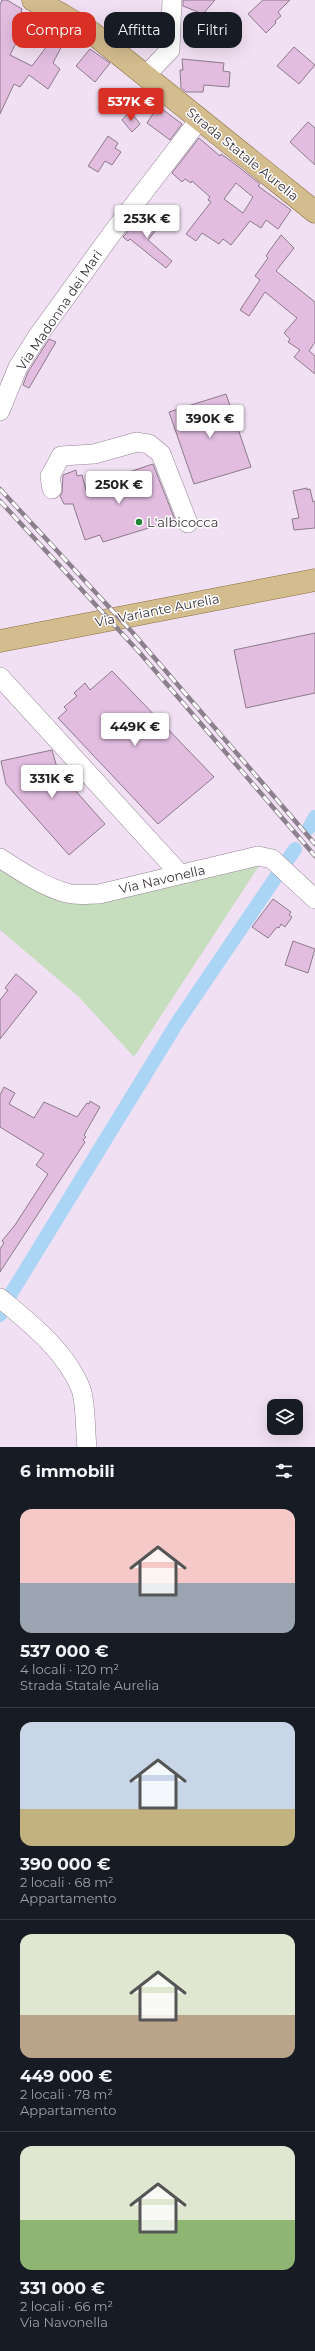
<!DOCTYPE html>
<html lang="it">
<meta charset="utf-8">
<style>
:root{--surface:#171b24;--page:#20242c;--text:#f1f3f6;--muted:#9ea1a6;--line:#363941;--accent:#d93025}
body{margin:0;font-family:Montserrat,sans-serif;background:var(--page);color:var(--text);height:100vh;display:flex;flex-direction:column;font-size:15px;white-space:nowrap}
*{box-sizing:border-box;margin:0}
p{font-size:13px;color:var(--muted)}
.icon{flex:none;width:22px;height:22px;fill:none;stroke:currentColor;stroke-width:2;stroke-linecap:round;stroke-linejoin:round}
.map{position:relative;height:1447px;overflow:hidden}
.details{display:flex;flex-direction:column;background:var(--surface);flex:1}
.details>*{flex:none}
.banner{position:absolute;left:12px;top:12px;width:291px;height:36px;display:flex;gap:8px}
.tools{position:absolute;left:267px;top:1399px;display:grid;gap:8px}
.tools a{display:grid;place-items:center;width:36px;height:36px;border-radius:8px;background:var(--surface);box-shadow:0 4px 16px #0002;font-size:20px}
.price{position:absolute;translate:-50% -34px;padding:0 9px;border-radius:4px;background:#fff;color:#222;font-size:13px;line-height:26px;filter:drop-shadow(0 1px 2px #0008)}
.price::after{content:'';position:absolute;left:50%;top:24px;width:12px;height:9px;margin-left:-6px;background:inherit;clip-path:polygon(0 0,100% 0,50% 100%)}
.price.selected{background:var(--accent);color:#fff}
ul{padding:0;list-style:none}
li{display:grid;align-content:center;gap:8px;height:212px;padding:0 20px}
li+li{border-top:1px solid var(--line)}
li span{display:grid;place-items:center;height:124px;border-radius:12px;color:#555}
li>.icon{margin-inline-start:auto}
span .icon{width:72px;height:72px;fill:#fffc;stroke-width:1}
li b{font-size:17px}
h2{display:flex;justify-content:space-between;align-items:center;height:48px;padding:0 20px;font-size:17px}
.tag{padding:0 14px;border-radius:12px;background:var(--surface);box-shadow:0 4px 16px #0002;font-size:14px;line-height:36px}
.tag.selected{background:var(--accent);color:#fff}
.map>svg:first-child{display:block}
</style>
<div class="map">
<svg width="315" height="1447" viewBox="0 0 315 1447">
<rect width="100%" height="100%" fill="#f1e0f3"/>
<path fill="#c6debe" d="M 0,864 L 38,889 L 163,885 L 259,866 L 134,1057 L 79,997 L 0,930 Z"/>
<g fill="none" stroke-linecap="round" stroke-linejoin="round">
<path stroke="#abd5f5" stroke-width="14" d="M 309,828 L 315,817
M 0,1315 L 12,1292 L 177,1023 L 295,849"/>
</g>
<path fill="#e2bde0" stroke="#8c7b8b" fill-rule="evenodd" d="M 2,0 L 7,0 L 22,9 L 21,12 L 44,23 L 45,21 L 68,34 L 53,63 L 60,69 L 48,89 L 29,75 L 20,87 L 14,84 L 0,114 L 0,5 ZM 22,31 L 47,46 L 32,66 L 10,55 Z
M 183,0 L 215,0 L 203,14 L 183,6 Z
M 263,0 L 290,0 L 278,12 L 281,16 L 275,21 L 276,23 L 266,33 L 248,14 Z
M 294,47 L 315,65 L 299,84 L 277,66 Z
M 90,49 L 110,63 L 95,82 L 76,66 Z
M 182,59 L 224,63 L 223,71 L 230,72 L 229,87 L 204,85 L 203,92 L 186,92 L 181,88 L 180,70 L 183,70 Z
M 158,106 L 182,124 L 170,140 L 147,123 Z
M 130,111 L 140,124 L 132,132 L 122,120 Z
M 308,122 L 315,128 L 315,165 L 290,142 Z
M 108,136 L 118,143 L 115,148 L 121,152 L 112,165 L 105,161 L 98,172 L 88,166 Z
M 199,138 L 220,156 L 221,154 L 231,161 L 260,184 L 258,186 L 291,210 L 278,229 L 266,220 L 261,228 L 250,221 L 231,245 L 223,239 L 219,244 L 202,233 L 196,241 L 186,234 L 211,202 L 208,200 L 210,197 L 192,181 L 191,183 L 185,179 L 182,182 L 172,173 ZM 236,183 L 253,197 L 243,213 L 224,199 Z
M 145,215 L 159,226 L 148,240 L 172,261 L 166,268 L 130,239 L 128,241 L 123,237 L 138,220 L 142,219 Z
M 281,235 L 294,248 L 276,271 L 315,302 L 315,342 L 309,351 L 315,356 L 315,374 L 294,357 L 300,350 L 288,342 L 290,339 L 284,333 L 297,318 L 265,292 L 249,316 L 240,310 L 260,280 L 255,276 L 268,258 L 266,256 L 270,250 Z
M 49,339 L 56,342 L 29,388 L 23,385 L 28,372 Z
M 226,394 L 251,467 L 194,484 L 169,412 Z
M 153,464 L 175,520 L 103,542 L 100,535 L 85,540 L 73,504 L 64,504 L 60,496 L 62,493 L 63,475 L 76,470 L 77,476 L 82,475 L 88,497 L 129,482 L 126,473 Z
M 307,488 L 307,490 L 310,489 L 313,502 L 315,501 L 315,528 L 294,530 L 292,519 L 299,518 L 293,491 Z
M 315,633 L 315,693 L 246,708 L 234,650 Z
M 112,671 L 214,777 L 158,824 L 58,718 L 67,710 L 64,707 L 77,696 L 74,693 L 85,683 L 90,690 Z
M 52,750 L 58,771 L 105,824 L 69,855 L 6,784 L 1,761 Z
M 273,899 L 291,912 L 289,915 L 292,917 L 285,927 L 281,924 L 279,928 L 277,927 L 268,938 L 252,927 Z
M 293,941 L 315,949 L 308,973 L 285,965 Z
M 16,974 L 37,992 L 0,1039 L 0,1000 L 8,990 L 5,988 Z
M 4,1087 L 15,1093 L 9,1104 L 34,1118 L 44,1102 L 77,1117 L 87,1103 L 89,1104 L 90,1101 L 100,1107 L 84,1135 L 86,1137 L 83,1140 L 85,1142 L 0,1272 L 0,1249 L 4,1243 L 2,1241 L 15,1225 L 48,1174 L 36,1165 L 44,1154 L 0,1127 L 0,1095 Z"/>
<g fill="none" stroke-linecap="round" stroke-linejoin="round">
<defs>
<path id="minor" d="M 146,75 L 170,50 L 172,0
M 0,411 L 18,367 L 37,337 L 113,232 L 199,120
M 52,489 L 50,476 L 61,456 L 94,454 L 137,442 L 149,444 L 161,454 L 188,523
M 0,677 L 180,874
M 0,858 C 20,871 44,887 67,893 C 77,896 88,894 99,894 L 258,856 L 272,859 L 315,899
M 0,1298 C 30,1323 66,1351 81,1389 C 86,1403 85,1431 87,1447"/>
<path id="major" d="M 33,0 L 61,14 L 91,32 L 315,212
M 0,641 L 315,580"/>
</defs>
<use href="#minor" stroke="#958596" stroke-width="20"/>
<use href="#major" stroke="#8a6f40" stroke-width="23"/>
<use href="#minor" stroke="#fff" stroke-width="19"/>
<use href="#major" stroke="#d3bc8e" stroke-width="22"/>
<defs>
<path id="rail" d="M 0,489 L 133,633 L 315,844
M 0,501 L 139,652 L 315,856"/>
</defs>
<use href="#rail" stroke="#8b808c" stroke-width="4.5"/>
<use href="#rail" stroke="#fff" stroke-width="3" stroke-dasharray="9" stroke-linecap="butt"/>
</g>
<circle fill="#208336" stroke="#fff" stroke-width="1.5" cx="139" cy="522" r="4"/>
<g text-anchor="middle" stroke-width="3" stroke-linejoin="round" paint-order="stroke">
<g font-size="13" fill="#3a333a" stroke="#fff">
<text transform="translate(243 154) rotate(39)" y="5">Strada Statale Aurelia</text>
<text transform="translate(59 310) rotate(-56)" y="5">Via Madonna dei Mari</text>
<text transform="translate(157 610) rotate(-11)" y="5">Via Variante Aurelia</text>
<text transform="translate(162 879) rotate(-13)" y="5">Via Navonella</text>
</g>
<g font-size="13" fill="#3a333a" stroke="#fff" text-anchor="start">
<text x="147" y="527">L'albicocca</text>
</g>
</g>
</svg>
<div class="tools">
<a><svg class="icon" aria-label="layers" viewBox="0 0 24 24"><path d="M12 4l9 5-9 5-9-5zM3 14l9 5 9-5"/></svg></a>
</div>
<b class="price selected" style="left:131px;top:122px">537K €</b>
<b class="price" style="left:147px;top:239px">253K €</b>
<b class="price" style="left:210px;top:439px">390K €</b>
<b class="price" style="left:119px;top:505px">250K €</b>
<b class="price" style="left:135px;top:747px">449K €</b>
<b class="price" style="left:52px;top:799px">331K €</b>
<div class="banner">
<a class="tag selected">Compra</a>
<a class="tag">Affitta</a>
<a class="tag">Filtri</a>
</div>
</div>
<section class="details">
<h2>6 immobili<svg class="icon" aria-label="filters" viewBox="0 0 24 24"><path d="M4 7h16M4 17h16"/><circle cx="9" cy="7" r="2"/><circle cx="15" cy="17" r="2"/></svg></h2>
<ul>
<li><span style="background:linear-gradient(#f6c9c9 60%,#9aa5b1 0)"><svg class="icon" aria-label="home" viewBox="0 0 24 24"><path d="M3 11l9-7 9 7M6 9v11h12V9"/></svg></span><div><b>537 000 €</b><p>4 locali · 120 m²</p><p>Strada Statale Aurelia</p></div></li>
<li><span style="background:linear-gradient(#c9d6e8 70%,#c2b280 0)"><svg class="icon" aria-label="home" viewBox="0 0 24 24"><path d="M3 11l9-7 9 7M6 9v11h12V9"/></svg></span><div><b>390 000 €</b><p>2 locali · 68 m²</p><p>Appartamento</p></div></li>
<li><span style="background:linear-gradient(#dfe7d0 65%,#b9a48a 0)"><svg class="icon" aria-label="home" viewBox="0 0 24 24"><path d="M3 11l9-7 9 7M6 9v11h12V9"/></svg></span><div><b>449 000 €</b><p>2 locali · 78 m²</p><p>Appartamento</p></div></li>
<li><span style="background:linear-gradient(#dfe7d0 60%,#8fb573 0)"><svg class="icon" aria-label="home" viewBox="0 0 24 24"><path d="M3 11l9-7 9 7M6 9v11h12V9"/></svg></span><div><b>331 000 €</b><p>2 locali · 66 m²</p><p>Via Navonella</p></div></li>
</ul>
</section>
